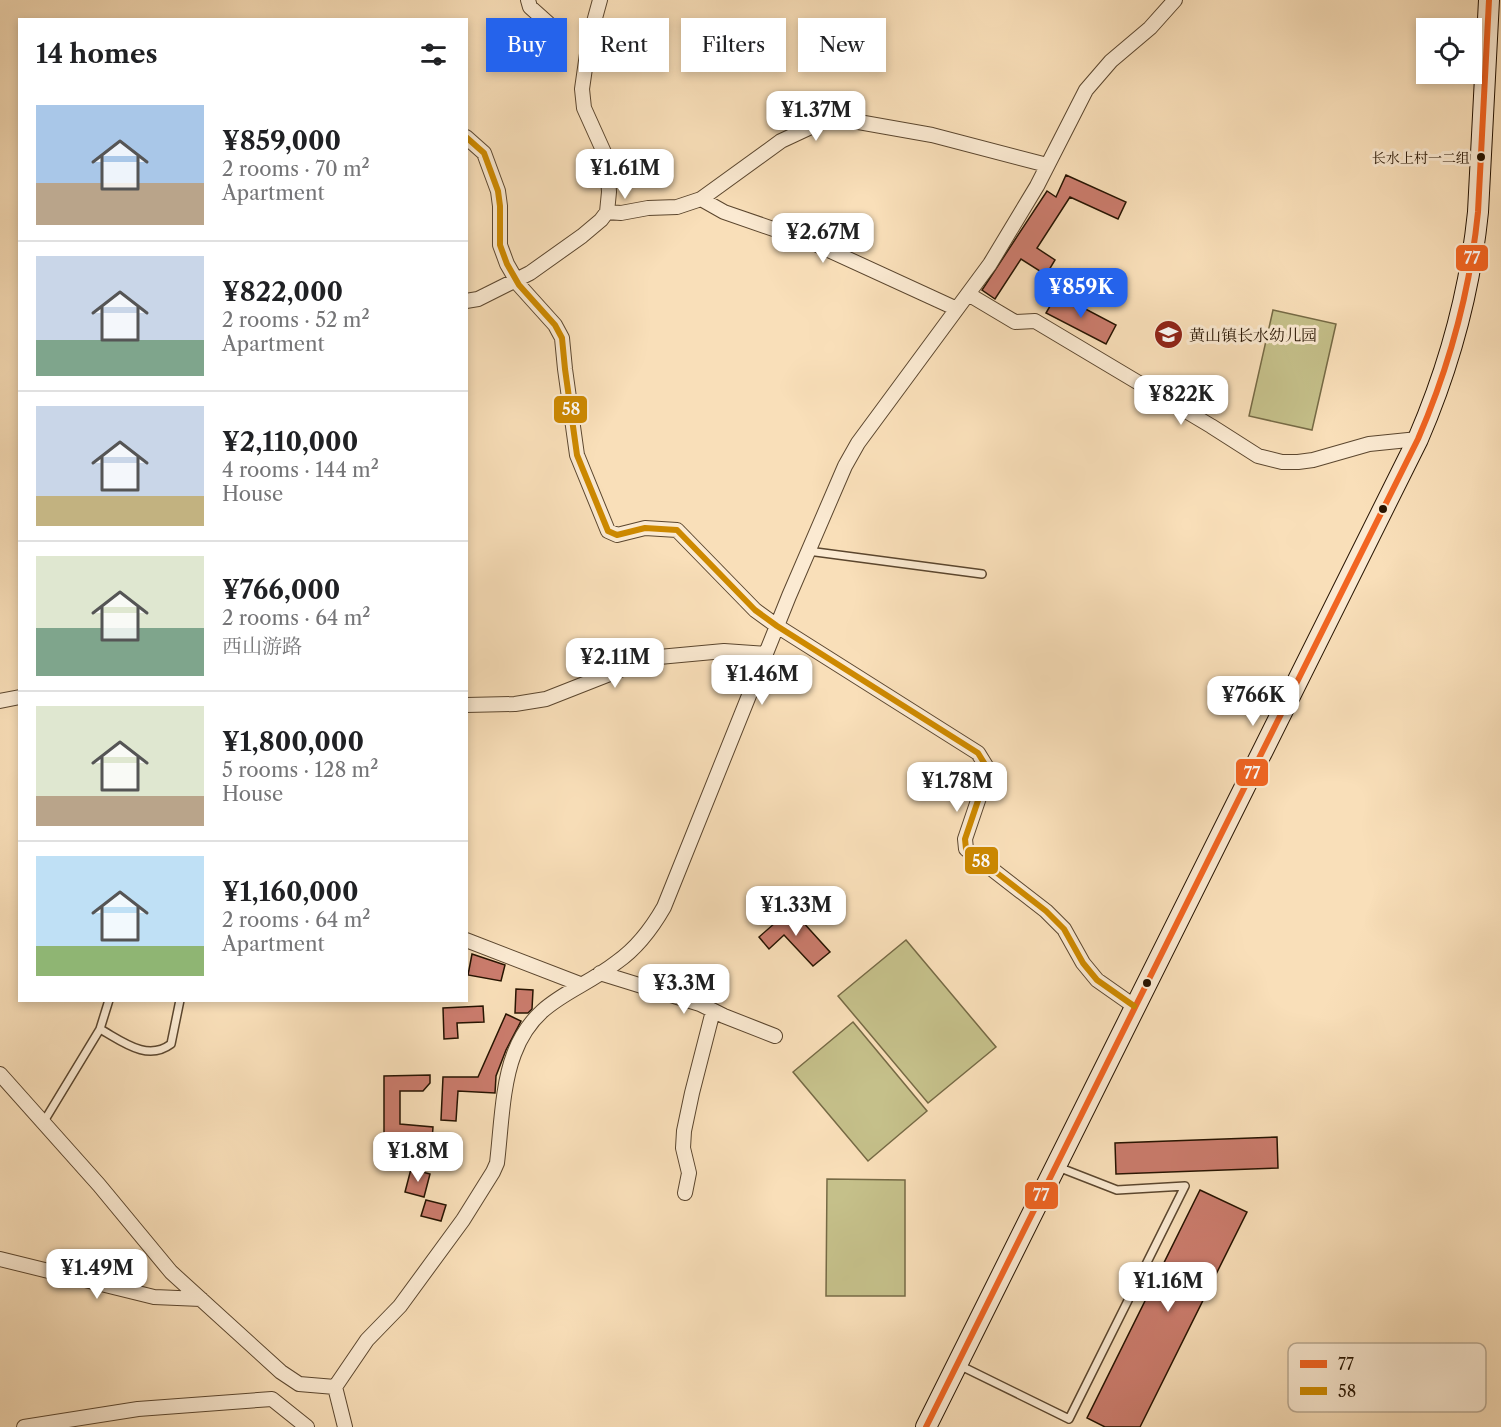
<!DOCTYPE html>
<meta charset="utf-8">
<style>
:root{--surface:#fff;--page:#f6f6f6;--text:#202124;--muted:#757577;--line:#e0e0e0;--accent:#2563eb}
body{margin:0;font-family:"Libre Caslon Text","Noto Serif SC",serif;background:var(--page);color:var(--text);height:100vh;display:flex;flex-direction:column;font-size:22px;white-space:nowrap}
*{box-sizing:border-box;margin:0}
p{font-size:20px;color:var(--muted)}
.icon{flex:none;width:33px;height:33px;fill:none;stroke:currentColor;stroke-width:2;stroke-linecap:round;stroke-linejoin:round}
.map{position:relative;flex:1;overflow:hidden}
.side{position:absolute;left:18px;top:18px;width:450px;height:984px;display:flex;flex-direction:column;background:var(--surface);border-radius:0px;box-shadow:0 3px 9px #0003}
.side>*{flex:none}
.hud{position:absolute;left:486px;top:18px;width:570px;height:54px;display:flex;gap:12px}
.controls{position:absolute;left:1416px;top:18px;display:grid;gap:12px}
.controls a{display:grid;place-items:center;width:66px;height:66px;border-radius:0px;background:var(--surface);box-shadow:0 3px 9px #0003;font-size:30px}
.price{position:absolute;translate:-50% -51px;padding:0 14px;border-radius:12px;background:#fff;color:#222;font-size:20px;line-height:39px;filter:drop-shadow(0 2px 3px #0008)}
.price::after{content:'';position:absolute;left:50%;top:36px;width:18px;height:14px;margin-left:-9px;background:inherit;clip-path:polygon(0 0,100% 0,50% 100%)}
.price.on{background:var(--accent);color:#fff}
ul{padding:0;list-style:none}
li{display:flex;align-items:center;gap:18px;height:150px;padding:0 18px}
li+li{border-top:2px solid var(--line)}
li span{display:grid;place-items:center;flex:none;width:168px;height:120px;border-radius:0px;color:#555}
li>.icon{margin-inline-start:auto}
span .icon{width:72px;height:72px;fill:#fffc;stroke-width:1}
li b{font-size:26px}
h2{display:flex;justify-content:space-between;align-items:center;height:72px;padding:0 18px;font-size:26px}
.chip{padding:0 21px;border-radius:0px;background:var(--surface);box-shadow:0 3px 9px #0003;font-size:21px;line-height:54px}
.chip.on{background:var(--accent);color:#fff}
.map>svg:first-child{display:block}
</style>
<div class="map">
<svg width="1501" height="1427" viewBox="0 0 1501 1427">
<rect width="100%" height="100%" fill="#f9dfb9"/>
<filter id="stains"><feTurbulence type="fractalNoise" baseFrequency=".00333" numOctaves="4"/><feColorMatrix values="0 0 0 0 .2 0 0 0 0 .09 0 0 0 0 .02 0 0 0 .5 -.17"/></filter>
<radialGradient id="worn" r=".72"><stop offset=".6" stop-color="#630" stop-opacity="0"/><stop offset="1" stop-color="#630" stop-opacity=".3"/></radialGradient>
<path fill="#c5c08a" stroke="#766a45" stroke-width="1.5" d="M 1273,310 L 1336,324 L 1312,430 L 1249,416 Z
M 906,940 L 996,1047 L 928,1103 L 838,996 Z
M 853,1022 L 927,1111 L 868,1161 L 793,1072 Z
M 827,1179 L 905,1180 L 905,1296 L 826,1296 Z"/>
<path fill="#cb7c6d" stroke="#261300" stroke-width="1.5" d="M 1066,175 L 1126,202 L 1118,219 L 1070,197 L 1037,248 L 1055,260 L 1046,275 L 1021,259 L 995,299 L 982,290 L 1047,191 L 1056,197 Z
M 1057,294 L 1116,325 L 1106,344 L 1046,313 Z
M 791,909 L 830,952 L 813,966 L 784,935 L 769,949 L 759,937 Z
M 472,954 L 505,965 L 501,981 L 468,975 Z
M 516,989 L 533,990 L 532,1009 L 528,1013 L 515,1013 Z
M 483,1006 L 484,1022 L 457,1023 L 458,1038 L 444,1039 L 443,1008 Z
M 506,1014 L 521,1021 L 506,1050 L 496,1076 L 495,1093 L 458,1091 L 456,1121 L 441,1120 L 443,1077 L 478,1077 Z
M 430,1075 L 430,1083 L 423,1091 L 400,1091 L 400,1124 L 433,1127 L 432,1141 L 400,1138 L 400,1140 L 384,1140 L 384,1076 Z
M 1277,1137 L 1278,1168 L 1116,1174 L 1115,1143 Z
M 436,1144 L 460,1151 L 456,1167 L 431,1160 Z
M 411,1169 L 430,1174 L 424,1197 L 405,1192 Z
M 1200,1190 L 1247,1212 L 1140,1427 L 1105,1427 L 1087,1418 Z
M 426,1200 L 446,1205 L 441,1221 L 421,1216 Z"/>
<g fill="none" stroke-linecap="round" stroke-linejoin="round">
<defs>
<path id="lane" d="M 808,551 L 982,574
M 100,1029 C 122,1041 147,1062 171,1044 L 180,1000
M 43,1123 L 100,1029 L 109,1000
M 959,1365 L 1069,1419 L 1185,1186 L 1117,1190 L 1058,1167"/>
<path id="street" d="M 528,0 L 530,7 L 549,24
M 466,137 L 484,153 L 498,191 L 500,206 L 500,245 L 507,264 L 519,285 L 555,325 L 562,338 L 565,369 L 577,455 L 608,531 L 617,535 L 645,528 L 677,530 L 755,610 L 777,626 L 978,753 L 986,766 L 987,774 L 965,839 L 966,849 L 1046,911 L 1064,929 L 1083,963 L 1097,980 L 1134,1006
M 701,199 L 724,212 L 811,242 L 957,309
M 607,212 L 621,213 L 648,208 L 677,207 L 701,199 L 781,141 L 826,120 L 836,118 L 932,135 L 1047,165
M 968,294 L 1015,322 L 1035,321 L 1211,426 L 1258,456 L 1282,462 L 1298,462 L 1313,460 L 1369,444 L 1418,439
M 466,301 L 478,299 L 530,273 L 582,236 L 601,220 L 607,212 L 609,192 L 607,159 L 584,108 L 582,89 L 589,40 L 600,0
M 0,701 L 20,697
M 466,705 L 515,704 L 546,699 L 630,666 L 659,657 L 724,651 L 766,654
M 466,940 L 580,984
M 600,973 L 700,1004 L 724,1016 L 775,1036
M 0,1074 L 99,1185 L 171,1272 L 281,1372 L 299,1384 L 335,1387
M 685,1193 L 689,1173 L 683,1148 L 684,1131 L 692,1093 L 713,1011
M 0,1259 L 154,1297 L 201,1299
M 335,1387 L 367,1340 L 400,1306 L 463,1220 L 493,1172 L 497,1163 C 501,1130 502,1085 514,1054 C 535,998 576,994 617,962 C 637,948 652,928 664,907 L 789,596 L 845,466 L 858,443 L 990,264 L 1037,186 L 1086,90 L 1111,61 L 1150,28 L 1175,0
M 335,1387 L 345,1427
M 24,1427 L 138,1409 L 272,1399 L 307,1427"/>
<path id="secondary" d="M 926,1427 L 1418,439 C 1450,365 1470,291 1478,212 L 1489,0"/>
</defs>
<use href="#lane" stroke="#5b462e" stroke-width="10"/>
<use href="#street" stroke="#5b462e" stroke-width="16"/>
<use href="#secondary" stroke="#261300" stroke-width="22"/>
<use href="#lane" stroke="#fbead2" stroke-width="7"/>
<use href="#street" stroke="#fbead2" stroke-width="14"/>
<use href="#secondary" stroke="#fbead2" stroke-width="20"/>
<defs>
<path id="bus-1" d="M 926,1427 L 1418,439 C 1450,365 1470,291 1478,212 L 1489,0"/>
<path id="bus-2" d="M 466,137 L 484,153 L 498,191 L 500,206 L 500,245 L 507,264 L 519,285 L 555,325 L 562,338 L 565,369 L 577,455 L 608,531 L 617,535 L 645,528 L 677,530 L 755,610 L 777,626 L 978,753 L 986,766 L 987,774 L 965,839 L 966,849 L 1046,911 L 1064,929 L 1083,963 L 1097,980 L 1134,1006"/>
</defs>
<use href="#bus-1" stroke="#fbead2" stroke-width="10"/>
<use href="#bus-2" stroke="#fbead2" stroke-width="10"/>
<use href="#bus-1" stroke="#f26522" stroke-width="6"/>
<use href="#bus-2" stroke="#cd8900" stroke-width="6"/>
</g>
<defs>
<symbol id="school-disc" viewBox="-11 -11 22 22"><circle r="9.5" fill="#8f2418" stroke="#fbead2"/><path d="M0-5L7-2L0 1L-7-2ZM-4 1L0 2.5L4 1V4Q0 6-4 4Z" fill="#fff"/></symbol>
</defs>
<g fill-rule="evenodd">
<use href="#school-disc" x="1152" y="318" width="33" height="33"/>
</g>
<g fill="#261300" stroke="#fbead2" stroke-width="2">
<circle cx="1481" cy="157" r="5"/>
<circle cx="1383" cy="509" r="5"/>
<circle cx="1147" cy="983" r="5"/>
</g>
<g text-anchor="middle" stroke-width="6" stroke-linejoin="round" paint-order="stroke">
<g font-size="14" fill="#261300" stroke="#fbead2" text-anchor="end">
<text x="1470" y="163">长水上村一二组</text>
</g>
<g font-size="16" fill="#261300" stroke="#fbead2" text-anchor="start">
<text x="1189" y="341">黄山镇长水幼儿园</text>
</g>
</g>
<rect x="1288" y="1343" width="198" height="69" rx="9" fill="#fbead2" stroke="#bbaa93" stroke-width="1.5"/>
<rect x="1300" y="1360" width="27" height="8" fill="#f26522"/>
<rect x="1300" y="1387" width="27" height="8" fill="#cd8900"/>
<g font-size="16" fill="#261300">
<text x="1338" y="1370">77</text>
<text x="1338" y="1397">58</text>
</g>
<g stroke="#fbead2" stroke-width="2">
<rect x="1455" y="244" width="34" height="28" rx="6" fill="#f26522"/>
<rect x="553" y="395" width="35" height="29" rx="6" fill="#cd8900"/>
<rect x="1235" y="758" width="34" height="29" rx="6" fill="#f26522"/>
<rect x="964" y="846" width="35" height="29" rx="6" fill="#cd8900"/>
<rect x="1024" y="1181" width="35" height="29" rx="6" fill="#f26522"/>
</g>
<g font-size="16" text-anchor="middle" font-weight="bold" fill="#fff">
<text x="1472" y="264">77</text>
<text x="571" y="415">58</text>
<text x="1252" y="779">77</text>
<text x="981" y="867">58</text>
<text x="1041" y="1201">77</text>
</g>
<rect width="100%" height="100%" filter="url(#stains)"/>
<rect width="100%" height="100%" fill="url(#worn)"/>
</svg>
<div class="controls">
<a><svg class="icon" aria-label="locate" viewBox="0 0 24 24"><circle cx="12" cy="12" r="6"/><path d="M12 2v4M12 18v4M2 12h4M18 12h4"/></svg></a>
</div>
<b class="price" style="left:816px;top:142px">¥1.37M</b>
<b class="price" style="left:625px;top:200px">¥1.61M</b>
<b class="price" style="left:823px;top:264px">¥2.67M</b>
<b class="price on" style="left:1081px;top:319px">¥859K</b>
<b class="price" style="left:1181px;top:426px">¥822K</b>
<b class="price" style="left:615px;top:689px">¥2.11M</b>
<b class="price" style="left:762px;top:706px">¥1.46M</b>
<b class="price" style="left:1253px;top:727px">¥766K</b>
<b class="price" style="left:957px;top:813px">¥1.78M</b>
<b class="price" style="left:796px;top:937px">¥1.33M</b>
<b class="price" style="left:684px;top:1015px">¥3.3M</b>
<b class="price" style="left:418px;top:1183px">¥1.8M</b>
<b class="price" style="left:97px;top:1300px">¥1.49M</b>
<b class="price" style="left:1168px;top:1313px">¥1.16M</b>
<div class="hud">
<a class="chip on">Buy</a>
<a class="chip">Rent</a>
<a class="chip">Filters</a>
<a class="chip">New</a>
</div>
<section class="side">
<h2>14 homes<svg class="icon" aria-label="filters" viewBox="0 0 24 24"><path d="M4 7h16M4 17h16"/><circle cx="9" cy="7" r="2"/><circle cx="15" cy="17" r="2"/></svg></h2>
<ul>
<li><span style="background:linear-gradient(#a9c7e8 65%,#b9a48a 0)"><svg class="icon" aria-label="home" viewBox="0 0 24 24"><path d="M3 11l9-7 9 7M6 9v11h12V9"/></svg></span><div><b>¥859,000</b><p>2 rooms · 70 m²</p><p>Apartment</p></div></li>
<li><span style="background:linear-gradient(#c9d6e8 70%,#7fa58c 0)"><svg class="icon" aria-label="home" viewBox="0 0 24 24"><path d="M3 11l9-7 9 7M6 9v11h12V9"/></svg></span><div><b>¥822,000</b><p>2 rooms · 52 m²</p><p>Apartment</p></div></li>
<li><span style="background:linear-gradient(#c9d6e8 75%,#c2b280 0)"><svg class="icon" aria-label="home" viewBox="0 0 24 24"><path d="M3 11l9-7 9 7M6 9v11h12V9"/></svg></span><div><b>¥2,110,000</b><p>4 rooms · 144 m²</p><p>House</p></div></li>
<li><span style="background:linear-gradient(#dfe7d0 60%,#7fa58c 0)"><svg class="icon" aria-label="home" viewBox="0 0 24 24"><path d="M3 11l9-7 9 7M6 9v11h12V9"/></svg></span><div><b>¥766,000</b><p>2 rooms · 64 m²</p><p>西山游路</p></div></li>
<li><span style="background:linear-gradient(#dfe7d0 75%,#b9a48a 0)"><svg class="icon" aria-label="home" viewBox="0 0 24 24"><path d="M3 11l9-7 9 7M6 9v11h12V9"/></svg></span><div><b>¥1,800,000</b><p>5 rooms · 128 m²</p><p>House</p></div></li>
<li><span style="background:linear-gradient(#bfe0f5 75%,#8fb573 0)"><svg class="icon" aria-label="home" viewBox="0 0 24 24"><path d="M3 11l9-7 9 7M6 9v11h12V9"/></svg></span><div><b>¥1,160,000</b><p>2 rooms · 64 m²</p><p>Apartment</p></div></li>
</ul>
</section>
</div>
